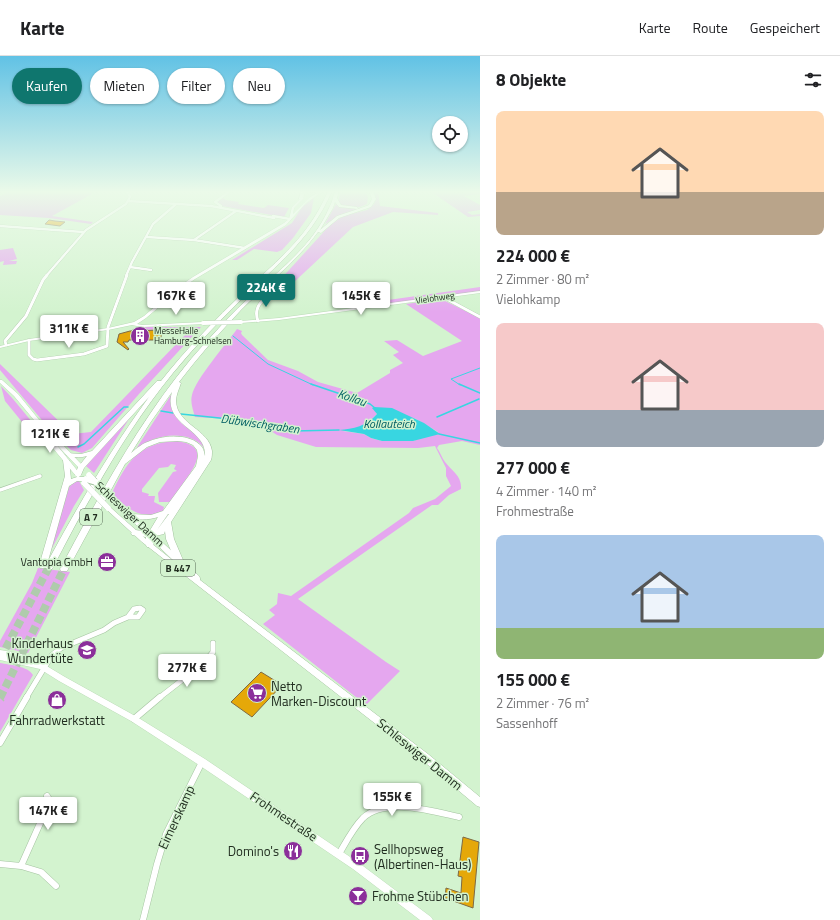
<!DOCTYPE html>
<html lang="de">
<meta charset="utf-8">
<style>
:root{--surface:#fff;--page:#f6f6f6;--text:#202124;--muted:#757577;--line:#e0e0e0;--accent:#0f766e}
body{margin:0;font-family:"Titillium Web",sans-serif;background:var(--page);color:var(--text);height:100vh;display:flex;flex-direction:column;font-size:15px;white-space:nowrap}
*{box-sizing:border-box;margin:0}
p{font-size:13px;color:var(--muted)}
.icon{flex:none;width:22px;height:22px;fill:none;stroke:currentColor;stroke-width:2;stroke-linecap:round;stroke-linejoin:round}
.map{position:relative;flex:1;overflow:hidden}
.panel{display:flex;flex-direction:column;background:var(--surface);width:360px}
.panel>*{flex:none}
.guide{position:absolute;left:12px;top:12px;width:380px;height:36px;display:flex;gap:8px}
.tools{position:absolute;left:432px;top:60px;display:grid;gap:8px}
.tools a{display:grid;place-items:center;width:36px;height:36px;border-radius:50%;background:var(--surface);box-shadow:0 1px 3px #0004;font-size:20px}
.price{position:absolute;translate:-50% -34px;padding:0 9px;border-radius:4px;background:#fff;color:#222;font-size:13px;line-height:26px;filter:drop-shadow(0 1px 2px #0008)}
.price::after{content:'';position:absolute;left:50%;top:24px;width:12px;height:9px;margin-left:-6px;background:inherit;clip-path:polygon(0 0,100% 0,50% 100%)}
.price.current{background:var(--accent);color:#fff}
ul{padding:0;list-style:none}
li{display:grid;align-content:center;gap:8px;height:212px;padding:0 16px}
li span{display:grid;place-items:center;height:124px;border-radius:8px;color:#555}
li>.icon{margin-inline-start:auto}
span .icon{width:72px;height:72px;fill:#fffc;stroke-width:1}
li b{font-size:17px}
h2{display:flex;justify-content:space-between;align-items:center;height:48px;padding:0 16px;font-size:17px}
.pill{padding:0 14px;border-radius:18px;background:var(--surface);box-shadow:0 1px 3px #0004;font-size:14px;line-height:36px}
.pill.current{background:var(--accent);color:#fff}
header{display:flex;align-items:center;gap:24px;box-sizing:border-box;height:56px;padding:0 20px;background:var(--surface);border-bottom:1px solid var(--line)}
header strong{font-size:19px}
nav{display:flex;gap:22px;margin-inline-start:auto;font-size:14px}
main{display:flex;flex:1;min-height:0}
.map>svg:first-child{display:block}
</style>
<header>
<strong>Karte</strong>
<nav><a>Karte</a><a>Route</a><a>Gespeichert</a></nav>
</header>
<main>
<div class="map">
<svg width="480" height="864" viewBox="0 0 480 864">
<rect width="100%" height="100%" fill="#d3f3cf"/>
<path fill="#e5a7ef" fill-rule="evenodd" d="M 9,135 L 91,135 L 92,138 L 52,160 L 93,166 L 91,168 L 49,162 L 0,159 L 0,140 Z
M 341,135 L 365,135 L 368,141 L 367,148 C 359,153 348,152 339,149 L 338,146 Z
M 373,135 L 378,135 L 380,150 L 438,157 L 438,159 L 393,156 L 353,171 L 292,228 L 279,225 L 330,169 L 343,160 L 367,154 L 374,148 L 376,143 Z
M 430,135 L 452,135 L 455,137 L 480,135 L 480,138 L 464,140 L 480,149 L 480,154 L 467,156 L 472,159 L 480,158 L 480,160 L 468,161 Z
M 223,142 L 226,144 L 239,146 L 238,148 L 264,152 L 268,149 L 289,152 L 284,161 L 282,161 L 222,150 L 217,146 Z
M 314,142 L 311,157 L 293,182 L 282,194 L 277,196 L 254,193 L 237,204 L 232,204 L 292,167 L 302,151 Z
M 336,148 L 347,152 L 364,152 L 341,159 L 325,168 Z
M 13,192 L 17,203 L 9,205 L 17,205 L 16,208 L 3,209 L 4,205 L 0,206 L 0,194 Z
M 480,231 L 480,235 L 374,250 L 381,245 Z
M 441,243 L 480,262 L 480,389 L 462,385 L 439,389 L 437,392 C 440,396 442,402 445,406 C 452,415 462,420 461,433 L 449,439 L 438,449 L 432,449 L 298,543 L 386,606 L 400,615 L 366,649 L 263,568 L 275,559 L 269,554 L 277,548 L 278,537 L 291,540 L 409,457 L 413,452 L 435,443 L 451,430 L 446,420 L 446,412 L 435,390 L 418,392 L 316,391 L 277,379 L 263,370 L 230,363 L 195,361 C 193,354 190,346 192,339 C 195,324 227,287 237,273 L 242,275 L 241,277 L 242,279 L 268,304 L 298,315 L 318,326 L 357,337 L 390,317 L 390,314 L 403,307 L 393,299 L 399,296 L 384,285 L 397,284 L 423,300 L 462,285 L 406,248 ZM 373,352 L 416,363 L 438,376 L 413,385 L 382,385 L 371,382 L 364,378 L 343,375 L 357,373 L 373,362 L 377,358 Z
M 138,271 L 201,271 L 139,338 L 92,392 L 82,397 L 71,394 L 51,375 L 0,314 L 0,308 L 72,378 L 91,376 L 189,275 L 133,273 Z
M 1,330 L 13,343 L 37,372 L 31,377 L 5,345 Z
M 171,339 C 171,375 196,367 204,392 C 193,377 168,377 152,384 C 145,387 140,391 134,396 Z
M 131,360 L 94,417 L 86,410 Z
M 176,385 C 208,389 198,406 185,425 C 180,432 176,440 170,446 L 159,446 L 158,437 L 173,416 L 177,415 L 174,413 L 176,409 L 171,408 L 168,411 L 159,412 L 142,433 L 142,436 L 149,438 L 148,440 L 155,440 L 154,446 L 164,451 L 163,455 C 142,466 126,452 112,437 C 127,405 139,387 176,385 Z
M 76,425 L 79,425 L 84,434 L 74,450 L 50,496 L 69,431 Z
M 38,512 L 70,516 L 28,597 L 0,591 L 0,585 L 32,527 Z
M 0,607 C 10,609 28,610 33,619 L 0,676 Z"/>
<path fill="#38d6e1" d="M 374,351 L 392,352 L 424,367 L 440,378 L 413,385 L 382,385 L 371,382 L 364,378 L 339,374 C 353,373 367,370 377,358 L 372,352 Z"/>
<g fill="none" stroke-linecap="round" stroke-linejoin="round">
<path stroke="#38d6e1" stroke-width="1" d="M 233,280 L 268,308 L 313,329
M 460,329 L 451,323 L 480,312"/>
<path stroke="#38d6e1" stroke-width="1.5" d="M 311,328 L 370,348 L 375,352
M 459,328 L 480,337
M 161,355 L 173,357
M 181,358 L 229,363 L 294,375 L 339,374
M 437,361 L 479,343
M 439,378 L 480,387
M 78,391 L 84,388 L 124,351 L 128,351"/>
</g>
<path fill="#e5a809" stroke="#7e6a45" d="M 49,164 L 55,165 L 65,166 L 60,170 L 45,168 Z
M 160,274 L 160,277 L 162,277 L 160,284 L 129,284 L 128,286 L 123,286 L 129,293 L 128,294 L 117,286 L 119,278 L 130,275 Z
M 88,588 L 97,593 L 88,602 L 77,595 L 83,589 L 86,590 Z
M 261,616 L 282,629 L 252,661 L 231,646 Z
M 463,781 L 479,786 L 473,852 L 445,842 L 446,832 L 461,837 L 462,821 L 458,820 Z"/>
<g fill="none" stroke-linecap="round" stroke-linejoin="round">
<path stroke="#afcbac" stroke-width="8" stroke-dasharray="8 4" stroke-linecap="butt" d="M 0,603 L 49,511
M 0,642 L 64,513"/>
<path stroke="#afcbac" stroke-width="10" stroke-dasharray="10 5.5" stroke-linecap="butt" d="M 0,642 L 1,641"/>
<defs>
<path id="street-far4" d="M 128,145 L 211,150 L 274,162
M 221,150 L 215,146 L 230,135
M 273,160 L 290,163
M 0,170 L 83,176
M 147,181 L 194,184 L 245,192
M 194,184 L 236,155
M 130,211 L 151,214
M 46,220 L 86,174 L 126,148 L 130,141 L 127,135
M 126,220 L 132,206 L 153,168 L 175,149"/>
<path id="street-far3" d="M 443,241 L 480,261
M 258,265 C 253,252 262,243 273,237
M 29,284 L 29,299 L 33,303 L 37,304 L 84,298 L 107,290 L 108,271 L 127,219
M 6,289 L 5,285 L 26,260 L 43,224 L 47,219"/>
<path id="street-far2" d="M 0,434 L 40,420"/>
<path id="street-far1" d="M 140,552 L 143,554 L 138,561 L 128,561 L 134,553 Z
M 26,642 L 52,599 L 61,592 L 104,574 L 114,567 L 128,561
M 159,642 L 204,607 L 213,596 L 213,587"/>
<path id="street" d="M 134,663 L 160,641
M 0,687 L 27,641
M 339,798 C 346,786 353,772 363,762 C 386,741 432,755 459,761
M 0,808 L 21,810 L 41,816 L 56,830
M 21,810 L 50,745 L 47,740
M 143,864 L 157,808 L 166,778 L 202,706"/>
<path id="secondary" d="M 320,135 L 322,136 L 306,147 L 286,169 L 195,223 L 179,234 L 146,262 L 137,268 L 142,269 L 203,266 L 205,267 L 204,268 L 142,271 L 132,269 L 108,274 L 29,285 L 0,292 L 0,290 L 29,283 L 108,272 L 134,266 L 144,260 L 177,232 L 193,221 L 284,167 L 289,163 L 292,151 L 302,141 L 304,142 L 294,152 L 293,158 L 309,142 Z
M 480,235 L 480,237 L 279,264 L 241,267 L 239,266 L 241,265 L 279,262 Z
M 0,324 L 2,324 L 18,338 L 53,381 L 61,387 L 83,410 L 84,411 L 83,412 L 79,412 L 56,388 L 80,418 L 81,419 L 80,420 L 76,420 L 52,391 L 49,382 L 14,340 L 0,327 Z
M 0,594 L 18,597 L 35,603 L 65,621 L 137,661 L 205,703 L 359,807 L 431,861 L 433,864 L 420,864 L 353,813 L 199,709 L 131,665 L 59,625 L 40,613 L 0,604 Z"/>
<path id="primary" d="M 112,441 L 114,442 L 199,520 L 200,522 L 200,524 L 428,698 L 480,741 L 480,751 L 477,750 L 422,704 L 142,486 L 106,453 L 105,452 L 106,451 L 110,451 L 146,483 L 176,507 L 110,444 L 109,443 Z"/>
<path id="highway" d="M 301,135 L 305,135 L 303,143 L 301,144 L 299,143 Z
M 306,135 L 319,135 L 323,136 L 321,137 Z
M 328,135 L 332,135 C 313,179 284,203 250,235 C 223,261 197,288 173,317 C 143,354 117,394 94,436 C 79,461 66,487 52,513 L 49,514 L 46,512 L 40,512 L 39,510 L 65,420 L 63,404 L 66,402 L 69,404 L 71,423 L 77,421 L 75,419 L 78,411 L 87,400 C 80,402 71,402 65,398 L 66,397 L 81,398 L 92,395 L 157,325 L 161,325 C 186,293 215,264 245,235 C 279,203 309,180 328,135 ZM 149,341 C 111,393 79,448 48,505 L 69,430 L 77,425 L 88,425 L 89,423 L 88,421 L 79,421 L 81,419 L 84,412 Z
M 335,135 L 339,135 L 337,142 L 341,149 L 357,151 L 358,153 L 369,149 L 372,143 L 369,135 L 373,135 L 376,143 L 371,151 L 339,162 L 321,177 L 318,176 C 296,206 267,228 241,254 C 219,277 198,301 179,326 L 181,327 C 179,333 176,339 176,345 C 177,369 209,373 212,395 C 212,397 212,401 211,404 L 171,466 L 174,483 L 183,504 L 182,506 L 176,506 L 175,504 L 166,483 L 165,475 L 164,478 L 155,480 L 153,491 L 147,491 L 146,489 L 146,481 L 132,479 L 131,477 L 135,474 L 149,476 L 158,461 C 150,464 134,465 127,460 L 131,458 L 151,459 L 163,455 L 196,410 L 198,400 L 197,394 L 193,389 L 186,386 L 178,385 L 160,386 L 147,391 L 125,408 L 67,515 L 61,515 L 60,513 C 99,440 138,367 191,303 C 206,286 222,268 238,252 C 270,221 311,194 329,152 C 332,147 333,141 335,135 ZM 335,146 L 339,151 L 358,153 L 337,160 L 320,174 L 333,152 ZM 172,336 C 162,370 207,372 205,400 C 204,397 204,394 202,391 C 191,377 164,379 150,385 C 143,387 137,392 131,397 L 150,367 ZM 168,458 L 169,458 L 157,474 Z"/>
</defs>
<use href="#street-far4" stroke="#a5c4a1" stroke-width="3"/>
<use href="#street-far3" stroke="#a5c4a1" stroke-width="3.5"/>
<use href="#street-far2" stroke="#a5c4a1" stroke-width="4.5"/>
<use href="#street-far1" stroke="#a5c4a1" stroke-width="6"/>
<use href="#street" stroke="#a5c4a1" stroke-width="7"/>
<use href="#secondary" stroke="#a5c4a1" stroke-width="0.5"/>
<use href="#primary" stroke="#a5c4a1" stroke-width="1"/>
<use href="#highway" stroke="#a5c4a1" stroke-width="1"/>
<use href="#street-far4" stroke="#fff" stroke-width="2.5"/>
<use href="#street-far3" stroke="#fff" stroke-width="3"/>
<use href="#street-far2" stroke="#fff" stroke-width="3.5"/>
<use href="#street-far1" stroke="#fff" stroke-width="5"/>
<use href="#street" stroke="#fff" stroke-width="6"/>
<use href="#secondary" fill="#fff" fill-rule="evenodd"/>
<use href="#primary" fill="#fff" fill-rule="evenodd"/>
<use href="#highway" fill="#fff" fill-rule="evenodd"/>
<defs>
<path id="secondary-bridge" d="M 203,267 L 241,266"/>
<path id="primary-bridge" d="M 89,419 L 112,443
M 84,427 L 108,452"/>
<path id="highway-bridge" d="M 86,423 L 96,426"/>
</defs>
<use href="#secondary-bridge" stroke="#a5c4a1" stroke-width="4.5" stroke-linecap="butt"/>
<use href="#primary-bridge" stroke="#a5c4a1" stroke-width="6" stroke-linecap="butt"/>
<use href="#highway-bridge" stroke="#a5c4a1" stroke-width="8" stroke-linecap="butt"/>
<use href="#secondary-bridge" stroke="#fff" stroke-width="4"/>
<use href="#primary-bridge" stroke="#fff" stroke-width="5.5"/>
<use href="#highway-bridge" stroke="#fff" stroke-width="6"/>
</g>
<linearGradient id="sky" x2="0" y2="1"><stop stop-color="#61c2e5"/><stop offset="0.53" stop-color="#ebfae9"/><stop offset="1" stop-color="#ebfae9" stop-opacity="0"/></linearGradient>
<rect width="480" height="256" fill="url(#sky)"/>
<defs>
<symbol id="building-disc" viewBox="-11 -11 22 22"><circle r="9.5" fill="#8b2f9a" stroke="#d3f3cf"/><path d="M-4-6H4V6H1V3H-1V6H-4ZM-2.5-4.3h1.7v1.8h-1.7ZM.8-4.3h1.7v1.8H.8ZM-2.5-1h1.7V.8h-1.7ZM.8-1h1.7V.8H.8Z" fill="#fff"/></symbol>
<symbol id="office-disc" viewBox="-11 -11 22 22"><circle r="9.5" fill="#8b2f9a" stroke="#d3f3cf"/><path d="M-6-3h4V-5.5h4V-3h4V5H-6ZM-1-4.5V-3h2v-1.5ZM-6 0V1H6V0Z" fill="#fff"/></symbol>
<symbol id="school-disc" viewBox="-11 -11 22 22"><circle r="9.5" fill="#8b2f9a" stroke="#d3f3cf"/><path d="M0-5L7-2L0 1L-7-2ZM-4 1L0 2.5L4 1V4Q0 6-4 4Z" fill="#fff"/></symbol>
<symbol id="supermarket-disc" viewBox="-11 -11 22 22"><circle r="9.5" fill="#8b2f9a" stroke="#d3f3cf"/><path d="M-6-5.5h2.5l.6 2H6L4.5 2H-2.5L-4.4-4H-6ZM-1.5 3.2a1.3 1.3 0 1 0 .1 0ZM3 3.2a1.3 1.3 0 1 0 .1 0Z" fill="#fff"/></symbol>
<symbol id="shop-disc" viewBox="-11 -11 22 22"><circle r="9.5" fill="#8b2f9a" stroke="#d3f3cf"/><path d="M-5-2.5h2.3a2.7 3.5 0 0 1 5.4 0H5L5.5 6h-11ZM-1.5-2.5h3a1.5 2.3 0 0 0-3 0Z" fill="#fff"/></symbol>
<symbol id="restaurant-disc" viewBox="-11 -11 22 22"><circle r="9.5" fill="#8b2f9a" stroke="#d3f3cf"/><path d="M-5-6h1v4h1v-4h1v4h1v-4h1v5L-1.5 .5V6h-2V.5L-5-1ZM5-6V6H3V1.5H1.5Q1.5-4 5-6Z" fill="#fff"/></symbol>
<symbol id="bus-disc" viewBox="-11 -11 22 22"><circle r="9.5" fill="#8b2f9a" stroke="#d3f3cf"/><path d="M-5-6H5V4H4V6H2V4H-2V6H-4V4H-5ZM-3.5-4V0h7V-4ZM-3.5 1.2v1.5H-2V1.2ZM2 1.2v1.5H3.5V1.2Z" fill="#fff"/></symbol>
<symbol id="bar-disc" viewBox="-11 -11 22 22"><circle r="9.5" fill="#8b2f9a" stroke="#d3f3cf"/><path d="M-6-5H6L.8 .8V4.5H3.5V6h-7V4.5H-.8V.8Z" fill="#fff"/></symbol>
</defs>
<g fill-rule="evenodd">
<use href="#building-disc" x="129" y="269" width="22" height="22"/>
<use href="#office-disc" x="96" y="495" width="22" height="22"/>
<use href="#school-disc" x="76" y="583" width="22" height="22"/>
<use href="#supermarket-disc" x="246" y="626" width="22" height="22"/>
<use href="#shop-disc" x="46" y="633" width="22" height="22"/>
<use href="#restaurant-disc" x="282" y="784" width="22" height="22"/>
<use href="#bus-disc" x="349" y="789" width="22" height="22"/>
<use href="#bar-disc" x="347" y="829" width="22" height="22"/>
</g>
<g text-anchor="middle" stroke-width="3" stroke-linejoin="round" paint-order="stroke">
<g font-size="9" fill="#212d20" stroke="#d3f3cf">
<text transform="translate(435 242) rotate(-8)" y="3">Vielohweg</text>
</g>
<g font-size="9" fill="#212d20" stroke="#d3f3cf" text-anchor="start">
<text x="154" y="278">MesseHalle<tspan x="154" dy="10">Hamburg-Schnelsen</tspan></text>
</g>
<g fill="#d3f3cf" stroke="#566854" stroke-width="1">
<rect x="80" y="453" width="22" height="16" rx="3"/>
<rect x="161" y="504" width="34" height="16" rx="3"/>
</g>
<g font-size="10" font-weight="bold" fill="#212d20">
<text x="91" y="465">A 7</text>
<text x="178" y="516">B 447</text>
</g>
<g font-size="11" fill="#212d20" stroke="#d3f3cf">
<text transform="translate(130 458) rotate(43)" y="4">Schleswiger Damm</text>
</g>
<g font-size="11" fill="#212d20" stroke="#d3f3cf" text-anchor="end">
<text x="93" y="510">Vantopia GmbH</text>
</g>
<g font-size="12" font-style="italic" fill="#005e63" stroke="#d3f3cf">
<text transform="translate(352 342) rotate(19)" y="4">Kollau</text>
<text transform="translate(260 368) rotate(8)" y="4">Dübwischgraben</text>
<text x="389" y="372">Kollauteich</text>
</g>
<g font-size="13" fill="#212d20" stroke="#d3f3cf" text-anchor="start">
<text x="73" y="592" text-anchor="end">Kinderhaus<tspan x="73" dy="15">Wundertüte</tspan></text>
<text x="271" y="635">Netto<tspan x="271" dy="15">Marken-Discount</tspan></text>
<text x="57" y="669" text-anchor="middle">Fahrradwerkstatt</text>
<text x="374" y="798">Sellhopsweg<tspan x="374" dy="15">(Albertinen-Haus)</tspan></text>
<text x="279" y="800" text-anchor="end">Domino's</text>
<text x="372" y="845">Frohme Stübchen</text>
</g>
<g font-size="13" fill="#212d20" stroke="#d3f3cf">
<text transform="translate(420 698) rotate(39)" y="5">Schleswiger Damm</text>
<text transform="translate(284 760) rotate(34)" y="5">Frohmestraße</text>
<text transform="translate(176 761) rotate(-65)" y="5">Eimerskamp</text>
</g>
</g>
</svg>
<div class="tools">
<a><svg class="icon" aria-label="locate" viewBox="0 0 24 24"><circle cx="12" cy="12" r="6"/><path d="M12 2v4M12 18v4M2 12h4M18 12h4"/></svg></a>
</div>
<b class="price current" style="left:266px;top:252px">224K €</b>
<b class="price" style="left:176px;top:260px">167K €</b>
<b class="price" style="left:361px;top:260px">145K €</b>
<b class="price" style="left:69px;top:293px">311K €</b>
<b class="price" style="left:50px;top:398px">121K €</b>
<b class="price" style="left:187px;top:632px">277K €</b>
<b class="price" style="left:392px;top:761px">155K €</b>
<b class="price" style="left:48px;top:775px">147K €</b>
<div class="guide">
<a class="pill current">Kaufen</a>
<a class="pill">Mieten</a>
<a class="pill">Filter</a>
<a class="pill">Neu</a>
</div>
</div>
<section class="panel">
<h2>8 Objekte<svg class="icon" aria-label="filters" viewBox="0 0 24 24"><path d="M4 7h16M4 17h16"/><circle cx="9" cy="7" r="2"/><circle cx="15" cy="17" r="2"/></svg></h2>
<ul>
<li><span style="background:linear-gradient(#ffd9b3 65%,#b9a48a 0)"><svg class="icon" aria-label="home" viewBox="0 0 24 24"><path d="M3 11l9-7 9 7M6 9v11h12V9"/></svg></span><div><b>224 000 €</b><p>2 Zimmer · 80 m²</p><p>Vielohkamp</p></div></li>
<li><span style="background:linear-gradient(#f6c9c9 70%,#9aa5b1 0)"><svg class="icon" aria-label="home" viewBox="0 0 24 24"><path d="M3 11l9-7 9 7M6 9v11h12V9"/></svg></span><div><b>277 000 €</b><p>4 Zimmer · 140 m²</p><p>Frohmestraße</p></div></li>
<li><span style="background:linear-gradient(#a9c7e8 75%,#8fb573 0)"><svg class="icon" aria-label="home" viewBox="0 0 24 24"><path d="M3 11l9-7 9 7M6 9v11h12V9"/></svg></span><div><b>155 000 €</b><p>2 Zimmer · 76 m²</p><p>Sassenhoff</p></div></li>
</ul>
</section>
</main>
